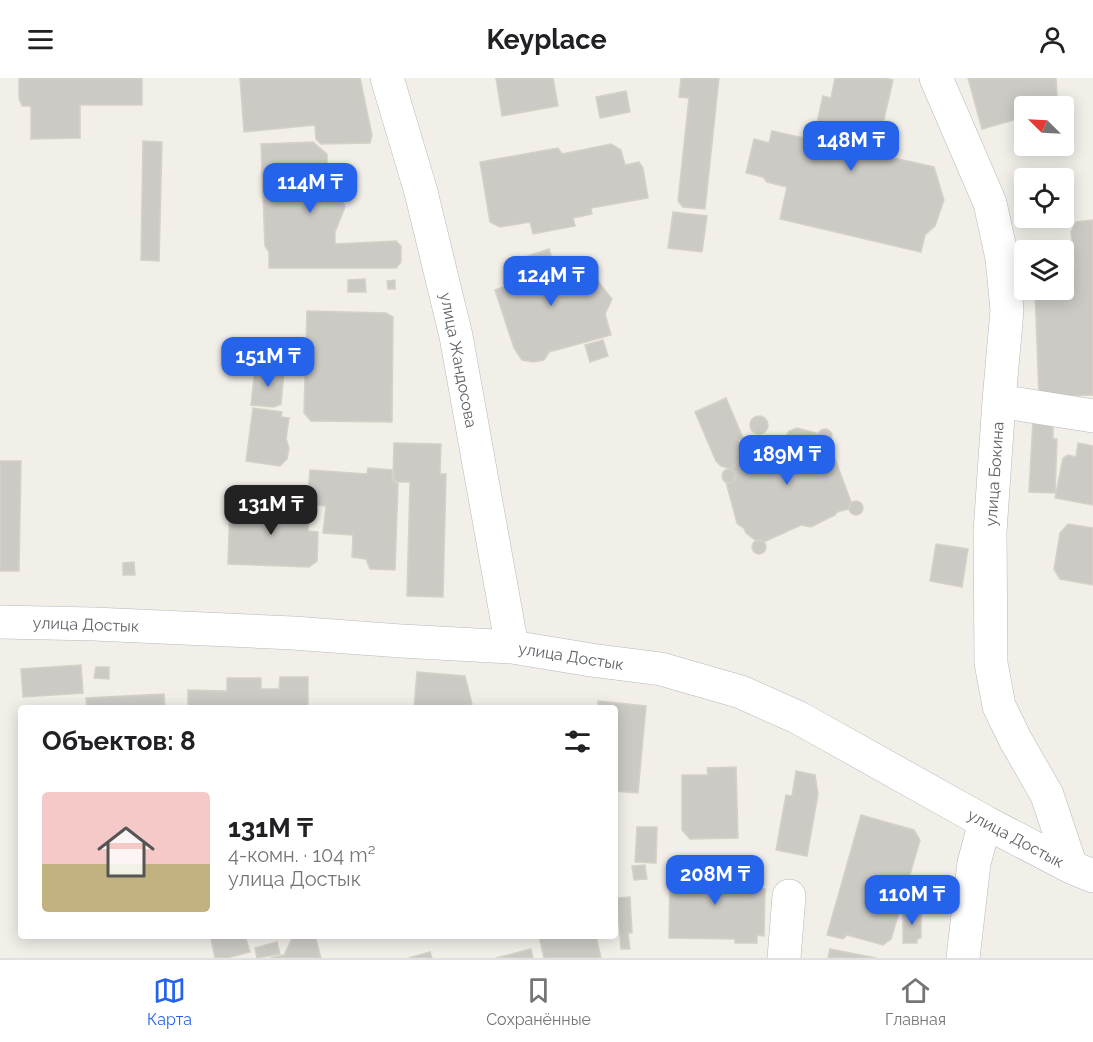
<!DOCTYPE html>
<html lang="ru">
<meta charset="utf-8">
<style>
:root{--surface:#fff;--page:#f2f2f2;--text:#202124;--muted:#757577;--line:#e0e0e0;--accent:#2563eb}
body{margin:0;font-family:Raleway,sans-serif;background:var(--page);color:var(--text);height:100vh;display:flex;flex-direction:column;font-size:22px;white-space:nowrap}
*{box-sizing:border-box;margin:0}
p{font-size:20px;color:var(--muted)}
.icon{flex:none;width:33px;height:33px;fill:none;stroke:currentColor;stroke-width:2;stroke-linecap:round;stroke-linejoin:round}
.map{position:relative;flex:1;overflow:hidden}
.drawer{position:absolute;left:18px;top:627px;width:600px;height:234px;display:flex;flex-direction:column;background:var(--surface);border-radius:6px;box-shadow:0 3px 15px #0003}
.drawer>*{flex:none}
.needle{width:39px;rotate:294deg}
.controls{position:absolute;left:1014px;top:18px;display:grid;gap:12px}
.controls a{display:grid;place-items:center;width:60px;height:60px;border-radius:6px;background:var(--surface);box-shadow:0 3px 15px #0003;font-size:30px}
.price{position:absolute;translate:-50% -51px;padding:0 14px;border-radius:12px;background:var(--accent);color:#fff;font-size:20px;line-height:39px;filter:drop-shadow(0 2px 3px #0008)}
.price::after{content:'';position:absolute;left:50%;top:36px;width:18px;height:14px;margin-left:-9px;background:inherit;clip-path:polygon(0 0,100% 0,50% 100%)}
.price.active{background:#222;color:#fff}
ul{padding:0;list-style:none}
li{display:flex;align-items:center;gap:18px;height:150px;padding:0 24px}
li span{display:grid;place-items:center;flex:none;width:168px;height:120px;border-radius:6px;color:#555}
li>.icon{margin-inline-start:auto}
span .icon{width:72px;height:72px;fill:#fffc;stroke-width:1}
li b{font-size:26px}
h2{display:flex;justify-content:space-between;align-items:center;height:72px;padding:0 24px;font-size:26px}
header{display:flex;justify-content:space-between;align-items:center;height:78px;padding:0 24px;background:var(--surface);font-size:27px;font-weight:700}
.dock{display:flex;justify-content:space-around;align-items:center;height:84px;border-top:2px solid var(--line);background:var(--surface);font-size:16px;color:var(--muted)}
.dock a{display:grid;justify-items:center;gap:3px}
.dock .active{color:var(--accent)}
.map>svg:first-child{display:block}
</style>
<header><svg class="icon" aria-label="menu" viewBox="0 0 24 24"><path d="M4 6h16M4 12h16M4 18h16"/></svg>Keyplace<svg class="icon" aria-label="person" viewBox="0 0 24 24"><circle cx="12" cy="8" r="4"/><path d="M4 21q1-7 8-7t8 7"/></svg></header>
<div class="map">
<svg width="1093" height="880" viewBox="0 0 1093 880">
<rect width="100%" height="100%" fill="#f1efe8"/>
<path fill="#cccac5" stroke="#d6d1c6" stroke-width="1.5" d="M 19,0 L 142,0 L 142,27 L 80,27 L 80,60 L 31,61 L 31,28 L 22,28 L 19,20 Z
M 240,0 L 360,0 L 372,57 L 370,65 L 321,66 L 316,61 L 315,47 L 244,54 Z
M 496,0 L 553,0 L 558,28 L 502,38 Z
M 681,0 L 719,0 L 705,131 L 683,129 L 678,123 L 689,20 L 679,19 Z
M 835,0 L 885,0 L 893,2 L 876,76 L 934,89 L 944,122 L 935,148 L 925,157 L 921,174 L 780,141 L 787,109 L 767,104 L 763,99 L 746,95 L 754,61 L 769,65 L 772,53 L 813,62 L 823,18 L 831,20 Z
M 968,0 L 1056,0 L 1057,18 L 1054,28 L 1024,28 L 1024,39 L 982,51 Z
M 626,13 L 630,34 L 600,40 L 596,19 Z
M 143,63 L 162,64 L 159,183 L 141,182 Z
M 313,64 L 327,76 L 327,89 L 332,89 L 333,100 L 345,129 L 335,154 L 335,166 L 396,163 L 401,168 L 401,184 L 396,190 L 269,190 L 269,174 L 265,168 L 261,66 Z
M 611,66 L 621,72 L 625,87 L 639,84 L 643,90 L 648,120 L 591,130 L 592,136 L 573,140 L 575,148 L 533,156 L 530,144 L 500,149 L 490,144 L 480,84 L 558,70 L 562,76 Z
M 673,134 L 707,138 L 702,174 L 668,170 Z
M 1093,142 L 1093,317 L 1039,319 L 1035,212 L 1064,212 L 1064,190 L 1075,189 L 1071,154 L 1076,144 Z
M 549,171 L 557,198 L 586,188 L 612,221 L 605,236 L 611,257 L 549,274 L 544,282 L 533,284 L 522,282 L 514,270 L 495,212 L 511,206 L 504,186 Z
M 365,201 L 366,214 L 348,214 L 348,202 Z
M 395,202 L 395,211 L 388,211 L 387,203 Z
M 307,233 L 386,235 L 393,239 L 392,344 L 311,343 L 304,335 Z
M 603,262 L 608,278 L 590,284 L 585,267 Z
M 255,291 L 284,294 L 281,326 L 274,329 L 251,327 Z
M 726,320 L 743,360 L 739,362 L 745,376 L 731,391 L 721,388 L 716,383 L 695,334 Z
M 253,330 L 282,334 L 281,339 L 289,340 L 286,361 L 289,370 L 287,381 L 280,388 L 246,383 Z
M750 347a9 9 0 1 1 18 0a9 9 0 1 1-18 0Z
M 1033,342 L 1053,343 L 1053,361 L 1057,361 L 1055,415 L 1029,414 Z
M 797,350 L 819,356 L 818,359 L 820,363 L 823,365 L 828,364 L 830,367 L 851,424 L 849,431 L 837,434 L 835,437 L 811,449 L 801,447 L 764,464 L 759,462 L 755,462 L 746,455 L 744,450 L 740,448 L 737,445 L 726,404 L 731,405 L 734,402 L 736,396 L 731,391 L 745,376 L 785,360 L 789,353 Z
M818 358a7 7 0 1 1 14 0a7 7 0 1 1-14 0Z
M 394,365 L 441,366 L 440,396 L 446,396 L 443,519 L 407,518 L 410,404 L 396,404 L 393,400 Z
M 1078,365 L 1093,368 L 1093,427 L 1055,420 L 1063,380 L 1068,377 L 1076,379 Z
M 0,383 L 21,383 L 19,493 L 0,493 Z
M 368,390 L 393,392 L 392,402 L 398,406 L 395,492 L 370,491 L 366,481 L 352,479 L 353,457 L 323,455 L 326,428 L 307,426 L 310,392 L 367,396 Z
M722 398a7 7 0 1 1 14 0a7 7 0 1 1-14 0Z
M849 430a7 7 0 1 1 14 0a7 7 0 1 1-14 0Z
M 230,425 L 306,428 L 309,431 L 308,453 L 318,454 L 317,483 L 309,489 L 228,486 Z
M 1068,446 L 1093,450 L 1093,507 L 1060,501 L 1054,491 L 1060,455 Z
M752 469a7 7 0 1 1 14 0a7 7 0 1 1-14 0Z
M 936,466 L 968,471 L 962,509 L 930,503 Z
M 134,484 L 135,497 L 123,497 L 123,485 Z
M 81,587 L 83,615 L 23,619 L 21,591 Z
M 96,589 L 109,589 L 109,601 L 94,600 Z
M 417,594 L 465,598 L 472,626 L 469,630 L 414,630 Z
M 280,599 L 308,599 L 308,630 L 188,630 L 188,612 L 227,613 L 227,600 L 261,600 L 261,611 L 279,611 Z
M 164,616 L 165,630 L 87,630 L 86,620 Z
M 598,623 L 646,628 L 638,715 L 615,713 L 615,630 L 598,630 Z
M 736,689 L 738,760 L 690,761 L 682,752 L 682,697 L 708,697 L 707,690 Z
M 796,693 L 815,697 L 818,716 L 807,778 L 776,772 L 786,717 L 792,718 Z
M 861,737 L 914,752 L 920,762 L 907,807 L 904,806 L 902,810 L 906,811 L 891,861 L 883,867 L 847,857 L 843,861 L 827,857 Z
M 637,749 L 657,749 L 656,785 L 635,784 Z
M 645,787 L 647,801 L 634,802 L 632,788 Z
M 670,792 L 736,792 L 752,810 L 765,811 L 764,858 L 757,857 L 757,865 L 735,865 L 735,861 L 669,860 Z
M 630,819 L 632,855 L 628,855 L 630,871 L 621,871 L 617,820 Z
M 915,829 L 919,830 L 921,834 L 921,860 L 917,861 L 917,865 L 903,865 L 903,834 L 913,835 L 912,831 Z
M 224,858 L 245,858 L 250,874 L 227,880 L 215,880 L 211,861 Z
M 302,858 L 315,858 L 321,880 L 270,880 L 284,877 L 292,861 Z
M 539,858 L 596,858 L 601,880 L 544,880 Z
M 277,864 L 280,876 L 257,880 L 255,870 Z
M 531,871 L 533,880 L 496,880 Z
M 830,871 L 876,880 L 828,880 Z
M 430,874 L 432,880 L 409,880 Z"/>
<g fill="none" stroke-linecap="round" stroke-linejoin="round">
<defs>
<path id="minor" d="M 387,0 L 421,114 L 456,258 L 512,569
M 936,0 L 990,125 L 1002,180 L 1007,232 L 999,323 L 990,454 L 991,585 L 999,628 L 1015,661 L 1047,717 L 1071,789
M 999,323 L 1093,338
M 0,544 L 94,546 L 293,555 L 401,563 L 512,569 L 591,582 L 661,591 L 741,614 L 799,640 L 985,744 L 1071,789 L 1093,798
M 784,880 L 789,818
M 963,880 L 974,785 L 985,744"/>
</defs>
<use href="#minor" stroke="#b5b8bc" stroke-width="34"/>
<use href="#minor" stroke="#fff" stroke-width="33"/>
</g>
<g text-anchor="middle" stroke-width="5" stroke-linejoin="round" paint-order="stroke">
<g font-size="16" fill="#5f6368" stroke="#fff">
<text transform="translate(459 282) rotate(79)" y="6">улица Жандосова</text>
<text transform="translate(994 396) rotate(-86)" y="6">улица Бокина</text>
<text transform="translate(86 546) rotate(2)" y="6">улица Достык</text>
<text transform="translate(571 578) rotate(9)" y="6">улица Достык</text>
<text transform="translate(1016 760) rotate(28)" y="6">улица Достык</text>
</g>
</g>
</svg>
<div class="controls">
<a><svg class="needle" viewBox="-14 -14 28 28"><path d="M0-13l5 13h-10z" fill="#e53935"/><path d="M0 13l5-13h-10z" fill="#757577"/></svg></a>
<a><svg class="icon" aria-label="locate" viewBox="0 0 24 24"><circle cx="12" cy="12" r="6"/><path d="M12 2v4M12 18v4M2 12h4M18 12h4"/></svg></a>
<a><svg class="icon" aria-label="layers" viewBox="0 0 24 24"><path d="M12 4l9 5-9 5-9-5zM3 14l9 5 9-5"/></svg></a>
</div>
<b class="price" style="left:851px;top:94px">148M ₸</b>
<b class="price" style="left:310px;top:136px">114M ₸</b>
<b class="price" style="left:551px;top:229px">124M ₸</b>
<b class="price" style="left:268px;top:310px">151M ₸</b>
<b class="price" style="left:787px;top:408px">189M ₸</b>
<b class="price active" style="left:271px;top:458px">131M ₸</b>
<b class="price" style="left:715px;top:828px">208M ₸</b>
<b class="price" style="left:912px;top:848px">110M ₸</b>
<section class="drawer">
<h2>Объектов: 8<svg class="icon" aria-label="filters" viewBox="0 0 24 24"><path d="M4 7h16M4 17h16"/><circle cx="9" cy="7" r="2"/><circle cx="15" cy="17" r="2"/></svg></h2>
<ul>
<li><span style="background:linear-gradient(#f6c9c9 60%,#c2b280 0)"><svg class="icon" aria-label="home" viewBox="0 0 24 24"><path d="M3 11l9-7 9 7M6 9v11h12V9"/></svg></span><div><b>131M ₸</b><p>4-комн. · 104 m²</p><p>улица Достык</p></div></li>
</ul>
</section>
</div>
<nav class="dock">
<a class="active"><svg class="icon" aria-label="map" viewBox="0 0 24 24"><path d="M3 6l6-2 6 2 6-2v14l-6 2-6-2-6 2zM9 4v14M15 6v14"/></svg>Карта</a>
<a><svg class="icon" aria-label="saved" viewBox="0 0 24 24"><path d="M7 4h10v16l-5-4-5 4z"/></svg>Сохранённые</a>
<a><svg class="icon" aria-label="home" viewBox="0 0 24 24"><path d="M3 11l9-7 9 7M6 9v11h12V9"/></svg>Главная</a>
</nav>
